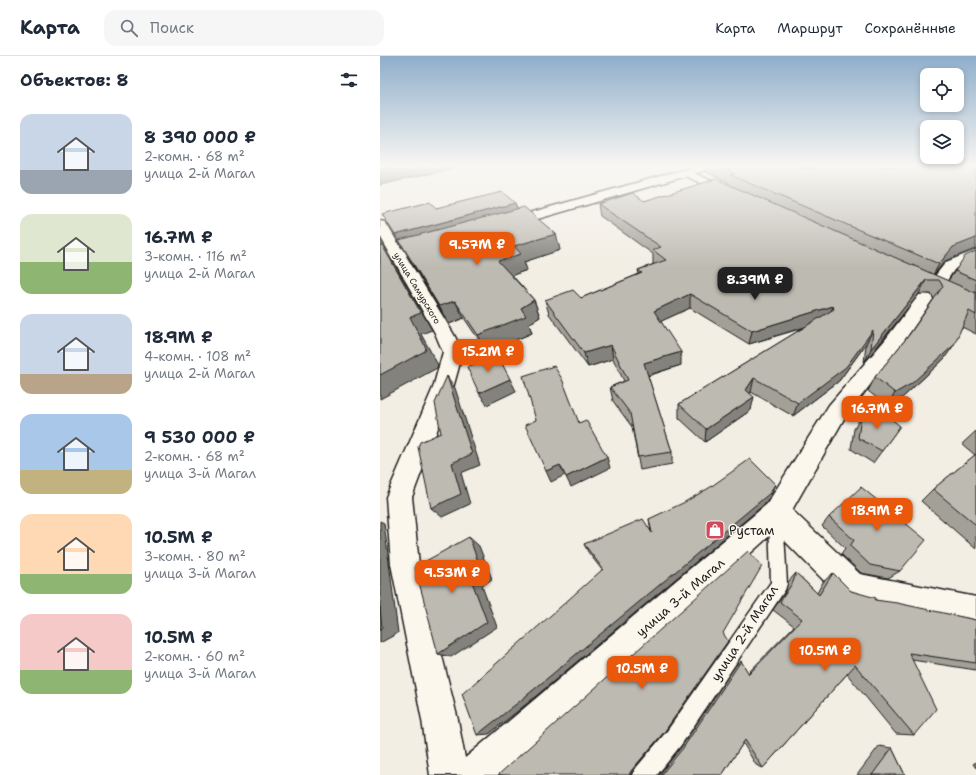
<!DOCTYPE html>
<html lang="ru">
<meta charset="utf-8">
<style>
:root{--surface:#fff;--page:#f6f6f7;--text:#1f2937;--muted:#747a83;--line:#e0e1e3;--accent:#ea580c}
body{margin:0;font-family:"Shantell Sans",sans-serif;background:var(--page);color:var(--text);height:100vh;display:flex;flex-direction:column;font-size:15px;white-space:nowrap}
*{box-sizing:border-box;margin:0}
p{font-size:13px;color:var(--muted)}
.icon{flex:none;width:22px;height:22px;fill:none;stroke:currentColor;stroke-width:2;stroke-linecap:round;stroke-linejoin:round}
.map{position:relative;flex:1;overflow:hidden}
.side{display:flex;flex-direction:column;background:var(--surface);width:380px}
.side>*{flex:none}
.controls{position:absolute;left:540px;top:12px;display:grid;gap:8px}
.controls a{display:grid;place-items:center;width:44px;height:44px;border-radius:8px;background:var(--surface);box-shadow:0 2px 6px #0003;font-size:20px}
.price{position:absolute;translate:-50% -34px;padding:0 9px;border-radius:8px;background:var(--accent);color:#fff;font-size:13px;line-height:26px;filter:drop-shadow(0 1px 2px #0008)}
.price::after{content:'';position:absolute;left:50%;top:24px;width:12px;height:9px;margin-left:-6px;background:inherit;clip-path:polygon(0 0,100% 0,50% 100%)}
.price.current{background:#222;color:#fff}
ul{padding:0;list-style:none}
li{display:flex;align-items:center;gap:12px;height:100px;padding:0 20px}
li span{display:grid;place-items:center;flex:none;width:112px;height:80px;border-radius:12px;color:#555}
li>.icon{margin-inline-start:auto}
span .icon{width:48px;height:48px;fill:#fffc;stroke-width:1}
li b{font-size:17px}
h2{display:flex;justify-content:space-between;align-items:center;height:48px;padding:0 20px;font-size:17px}
header{display:flex;align-items:center;gap:24px;box-sizing:border-box;height:56px;padding:0 20px;background:var(--surface);border-bottom:1px solid var(--line)}
header strong{font-size:19px}
nav{display:flex;gap:22px;margin-inline-start:auto;font-size:14px}
.search{width:280px;height:36px;background:var(--page);display:flex;align-items:center;gap:10px;box-sizing:border-box;padding:0 14px;border-radius:12px;color:var(--muted);font-size:15px}
main{display:flex;flex:1;min-height:0}
.map>svg:first-child{display:block}
</style>
<header>
<strong>Карта</strong>
<div class="search"><svg class="icon" aria-label="search" viewBox="0 0 24 24"><circle cx="10" cy="10" r="6"/><path d="M15 15l6 6"/></svg>Поиск</div>
<nav><a>Карта</a><a>Маршрут</a><a>Сохранённые</a></nav>
</header>
<main>
<section class="side">
<h2>Объектов: 8<svg class="icon" aria-label="filters" viewBox="0 0 24 24"><path d="M4 7h16M4 17h16"/><circle cx="9" cy="7" r="2"/><circle cx="15" cy="17" r="2"/></svg></h2>
<ul>
<li><span style="background:linear-gradient(#c9d6e8 70%,#9aa5b1 0)"><svg class="icon" aria-label="home" viewBox="0 0 24 24"><path d="M3 11l9-7 9 7M6 9v11h12V9"/></svg></span><div><b>8 390 000 ₽</b><p>2-комн. · 68 m²</p><p>улица 2-й Магал</p></div></li>
<li><span style="background:linear-gradient(#dfe7d0 60%,#8fb573 0)"><svg class="icon" aria-label="home" viewBox="0 0 24 24"><path d="M3 11l9-7 9 7M6 9v11h12V9"/></svg></span><div><b>16.7M ₽</b><p>3-комн. · 116 m²</p><p>улица 2-й Магал</p></div></li>
<li><span style="background:linear-gradient(#c9d6e8 75%,#b9a48a 0)"><svg class="icon" aria-label="home" viewBox="0 0 24 24"><path d="M3 11l9-7 9 7M6 9v11h12V9"/></svg></span><div><b>18.9M ₽</b><p>4-комн. · 108 m²</p><p>улица 2-й Магал</p></div></li>
<li><span style="background:linear-gradient(#a9c7e8 70%,#c2b280 0)"><svg class="icon" aria-label="home" viewBox="0 0 24 24"><path d="M3 11l9-7 9 7M6 9v11h12V9"/></svg></span><div><b>9 530 000 ₽</b><p>2-комн. · 68 m²</p><p>улица 3-й Магал</p></div></li>
<li><span style="background:linear-gradient(#ffd9b3 75%,#8fb573 0)"><svg class="icon" aria-label="home" viewBox="0 0 24 24"><path d="M3 11l9-7 9 7M6 9v11h12V9"/></svg></span><div><b>10.5M ₽</b><p>3-комн. · 80 m²</p><p>улица 3-й Магал</p></div></li>
<li><span style="background:linear-gradient(#f6c9c9 70%,#8fb573 0)"><svg class="icon" aria-label="home" viewBox="0 0 24 24"><path d="M3 11l9-7 9 7M6 9v11h12V9"/></svg></span><div><b>10.5M ₽</b><p>2-комн. · 60 m²</p><p>улица 3-й Магал</p></div></li>
</ul>
</section>
<div class="map">
<svg width="596" height="719" viewBox="0 0 596 719">
<rect width="100%" height="100%" fill="#f2eee4"/>
<filter id="ink" filterUnits="userSpaceOnUse"><feTurbulence type="fractalNoise" baseFrequency=".025" numOctaves="2"/><feDisplacementMap in="SourceGraphic" scale="8" xChannelSelector="R" yChannelSelector="G"/><feConvolveMatrix kernelMatrix="1 2 1 2 8 2 1 2 1" color-interpolation-filters="sRGB"/></filter>
<g filter="url(#ink)">
<g fill="none" stroke-linecap="round" stroke-linejoin="round">
<defs>
<path id="service" d="M 396,453 L 401,455 L 403,460 L 407,528 L 405,534 L 301,689 L 277,719 L 252,719 L 256,712 L 287,675 L 391,526 L 389,460 L 391,455 Z"/>
<path id="minor" d="M 307,114 L 359,137 L 361,139 L 359,141 L 351,141 L 303,119 L 302,117 Z
M 0,165 L 5,166 L 7,169 L 73,277 L 83,296 L 73,332 L 32,441 L 39,508 L 78,664 L 85,702 L 387,448 L 449,349 L 505,284 L 539,239 L 545,238 L 551,239 L 553,243 L 519,292 L 465,361 L 412,454 L 480,518 L 596,541 L 596,573 L 472,546 L 461,542 L 395,475 L 124,719 L 50,719 L 42,664 L 11,508 L 6,441 L 53,332 L 63,296 L 55,277 L 0,180 Z
M 596,194 L 596,203 C 590,206 580,209 575,213 C 567,222 564,237 549,233 L 547,230 L 566,206 Z"/>
<path id="tertiary" d="M 313,111 L 331,111 L 330,113 L 130,171 L 120,171 L 118,168 L 120,165 Z
M 53,184 L 58,185 L 60,188 L 58,191 L 0,207 L 0,198 Z"/>
</defs>
<use href="#service" stroke="#1c1c1c" stroke-width="3"/>
<use href="#minor" stroke="#1c1c1c" stroke-width="3"/>
<use href="#tertiary" stroke="#1c1c1c" stroke-width="3"/>
<use href="#service" fill="#fbf7ec" fill-rule="evenodd"/>
<use href="#minor" fill="#fbf7ec" fill-rule="evenodd"/>
<use href="#tertiary" fill="#fbf7ec" fill-rule="evenodd"/>
</g>
<path fill="#a3a098" stroke="#1c1c1c" d="M 326,111 L 596,111 L 596,193 L 595,193 L 565,205 L 554,219 L 568,225 L 575,215 L 596,195 L 596,278 L 582,271 L 564,303 L 522,342 L 507,350 L 488,335 L 495,321 L 529,279 L 554,243 L 551,238 L 539,238 L 484,307 L 486,288 L 459,325 L 413,360 L 371,336 L 370,338 L 371,354 L 325,386 L 299,362 L 299,348 L 423,272 L 369,288 L 310,252 L 281,265 L 301,309 L 268,320 L 292,396 L 292,408 L 260,414 L 252,371 L 233,345 L 230,331 L 244,325 L 233,303 L 208,311 L 169,258 L 165,244 L 201,242 L 259,218 L 258,214 L 274,208 L 273,208 L 273,198 L 220,160 L 218,148 L 264,145 L 349,129 L 349,127 L 326,116 Z
M 135,147 L 137,152 L 176,178 L 180,194 L 144,206 L 147,214 L 132,219 L 154,244 L 160,261 L 149,268 L 152,277 L 107,296 L 84,262 L 69,268 L 9,169 L 56,152 Z
M 481,361 L 520,370 L 493,407 L 471,393 L 474,373 Z
M 596,375 L 596,493 L 541,445 L 553,433 L 595,399 L 582,388 Z
M 391,439 L 386,447 L 149,646 L 109,678 L 222,514 L 208,496 L 204,488 L 271,476 L 269,463 Z
M 449,461 L 520,515 L 508,522 L 481,517 L 461,498 L 465,492 L 442,470 Z
M 416,517 L 437,537 L 443,526 L 453,517 L 471,535 L 495,544 L 596,564 L 596,614 L 532,604 L 534,679 L 516,678 L 467,618 L 383,712 L 376,709 L 363,687 L 342,719 L 279,719 L 302,690 L 356,609 L 361,605 L 368,617 L 414,570 L 393,554 L 406,535 L 408,526 Z
M 499,690 L 512,692 L 525,719 L 477,719 Z
M 596,706 L 596,712 L 593,708 Z"/>
<path fill="#84827c" stroke="#1c1c1c" d="M 7,111 L 79,111 L 0,129 L 0,113 Z
M 135,147 L 139,158 L 22,190 L 15,179 Z
M 176,178 L 180,194 L 144,206 L 147,214 L 125,222 L 118,205 L 134,190 Z
M 596,182 L 596,192 L 595,193 L 565,205 L 552,221 L 559,208 L 573,191 Z
M 0,183 L 52,274 L 41,278 L 58,309 L 57,312 L 0,343 L 0,319 L 30,261 L 0,197 Z
M 546,224 L 539,238 L 484,307 L 491,293 Z
M 310,238 L 310,252 L 275,268 L 274,255 Z
M 154,244 L 160,261 L 149,268 L 152,277 L 107,296 L 98,279 Z
M 75,245 L 84,262 L 69,268 L 59,250 Z
M 453,250 L 448,264 L 369,288 L 372,275 Z
M 493,274 L 486,288 L 459,325 L 413,360 L 418,347 Z
M 231,289 L 233,303 L 208,311 L 204,297 Z
M 574,289 L 564,303 L 522,342 L 507,350 L 515,337 Z
M 301,296 L 301,309 L 266,320 L 264,307 Z
M 67,320 L 75,332 L 100,409 L 81,417 L 90,448 L 62,461 L 51,452 L 72,407 Z
M 374,322 L 371,336 L 363,348 L 366,334 Z
M 130,323 L 136,335 L 107,349 L 99,337 Z
M 374,341 L 371,354 L 325,386 L 326,373 Z
M 227,401 L 230,412 L 191,431 L 186,421 Z
M 180,409 L 185,419 L 171,426 L 166,415 Z
M 395,428 L 391,439 L 386,447 L 149,646 L 109,678 L 97,679 Z
M 0,465 L 4,467 L 18,577 L 0,587 Z
M 89,481 L 99,490 L 112,523 L 102,530 L 117,571 L 71,601 L 58,598 Z
M 348,585 L 286,674 L 255,711 L 251,718 L 251,719 L 249,719 L 251,715 Z"/>
<path fill="#bdbab1" stroke="#1c1c1c" d="M 341,111 L 422,111 L 427,114 L 433,113 L 434,111 L 589,111 L 596,114 L 596,182 L 573,191 L 559,208 L 350,119 L 355,118 Z
M 336,123 L 596,237 L 596,259 L 589,255 L 574,289 L 531,328 L 515,337 L 495,321 L 529,279 L 563,230 L 559,224 L 546,224 L 491,293 L 493,274 L 466,311 L 418,347 L 374,322 L 366,334 L 374,341 L 326,373 L 299,348 L 454,253 L 453,250 L 372,275 L 310,238 L 274,255 L 301,296 L 264,307 L 292,396 L 258,401 L 250,357 L 230,331 L 248,324 L 231,289 L 204,297 L 165,244 L 193,234 L 201,242 L 262,217 L 258,214 L 286,204 L 273,194 L 281,191 L 218,148 L 253,137 L 264,145 Z
M 122,136 L 135,147 L 15,179 L 2,158 L 50,146 L 56,152 Z
M 144,151 L 176,178 L 134,190 L 141,198 L 118,205 L 154,244 L 141,252 L 146,260 L 98,279 L 75,245 L 59,250 L 19,184 Z
M 0,189 L 2,189 L 41,257 L 30,261 L 46,292 L 45,295 L 0,319 Z
M 596,195 L 596,224 L 575,215 L 585,200 Z
M 117,298 L 130,323 L 99,337 L 87,311 Z
M 174,310 L 182,323 L 199,367 L 206,364 L 227,401 L 186,421 L 180,409 L 166,415 L 145,369 L 156,364 L 143,320 Z
M 67,320 L 92,398 L 72,407 L 81,438 L 51,452 L 38,391 L 40,386 L 61,377 L 55,347 Z
M 504,357 L 520,370 L 502,395 L 478,382 L 481,361 Z
M 596,398 L 596,469 L 553,433 Z
M 370,403 L 395,428 L 390,437 L 140,645 L 97,679 L 82,638 L 223,513 L 204,488 L 263,463 L 272,477 L 269,463 L 303,447 L 329,432 Z
M 481,431 L 546,484 L 520,515 L 490,509 L 470,490 L 474,484 L 449,461 Z
M 89,481 L 102,516 L 91,523 L 107,566 L 58,598 L 35,511 Z
M 368,495 L 382,510 L 343,577 L 348,585 L 285,675 L 251,715 L 249,719 L 118,719 Z
M 416,517 L 439,539 L 453,517 L 471,535 L 496,542 L 495,544 L 517,547 L 596,564 L 596,607 L 529,597 L 556,653 L 534,679 L 475,609 L 383,712 L 365,684 L 342,719 L 281,719 L 303,692 L 361,605 L 369,618 L 422,563 L 400,546 L 413,526 Z
M 0,551 L 2,572 L 0,574 Z
M 512,692 L 525,719 L 492,719 Z"/>
</g>
<linearGradient id="sky" x2="0" y2="1"><stop stop-color="#8faecb"/><stop offset="0.52" stop-color="#f9f7f3"/><stop offset="1" stop-color="#f9f7f3" stop-opacity="0"/></linearGradient>
<rect width="596" height="212" fill="url(#sky)"/>
<defs>
<symbol id="shop-square" viewBox="-11 -11 22 22"><rect x="-9" y="-9" width="18" height="18" rx="4" fill="#d1495b" stroke="#fbf7ec"/><path d="M-5-2.5h2.3a2.7 3.5 0 0 1 5.4 0H5L5.5 6h-11ZM-1.5-2.5h3a1.5 2.3 0 0 0-3 0Z" fill="#fff"/></symbol>
</defs>
<g fill-rule="evenodd">
<use href="#shop-square" x="324" y="463" width="22" height="22"/>
</g>
<g text-anchor="middle" stroke-width="3" stroke-linejoin="round" paint-order="stroke">
<g font-size="9" fill="#1c1c1c" stroke="#fbf7ec">
<text transform="translate(37 232) rotate(59)" y="3">улица Самурского</text>
</g>
<g font-size="13" fill="#1c1c1c" stroke="#fbf7ec" text-anchor="start">
<text x="349" y="479">Рустам</text>
</g>
<g font-size="13" fill="#1c1c1c" stroke="#fbf7ec">
<text transform="translate(300 541) rotate(-41)" y="5">улица 3-й Магал</text>
<text transform="translate(364 577) rotate(-57)" y="5">улица 2-й Магал</text>
</g>
</g>
</svg>
<div class="controls">
<a><svg class="icon" aria-label="locate" viewBox="0 0 24 24"><circle cx="12" cy="12" r="6"/><path d="M12 2v4M12 18v4M2 12h4M18 12h4"/></svg></a>
<a><svg class="icon" aria-label="layers" viewBox="0 0 24 24"><path d="M12 4l9 5-9 5-9-5zM3 14l9 5 9-5"/></svg></a>
</div>
<b class="price" style="left:97px;top:210px">9.57M ₽</b>
<b class="price current" style="left:375px;top:245px">8.39M ₽</b>
<b class="price" style="left:108px;top:317px">15.2M ₽</b>
<b class="price" style="left:497px;top:374px">16.7M ₽</b>
<b class="price" style="left:497px;top:476px">18.9M ₽</b>
<b class="price" style="left:72px;top:538px">9.53M ₽</b>
<b class="price" style="left:445px;top:616px">10.5M ₽</b>
<b class="price" style="left:262px;top:634px">10.5M ₽</b>
</div>
</main>
